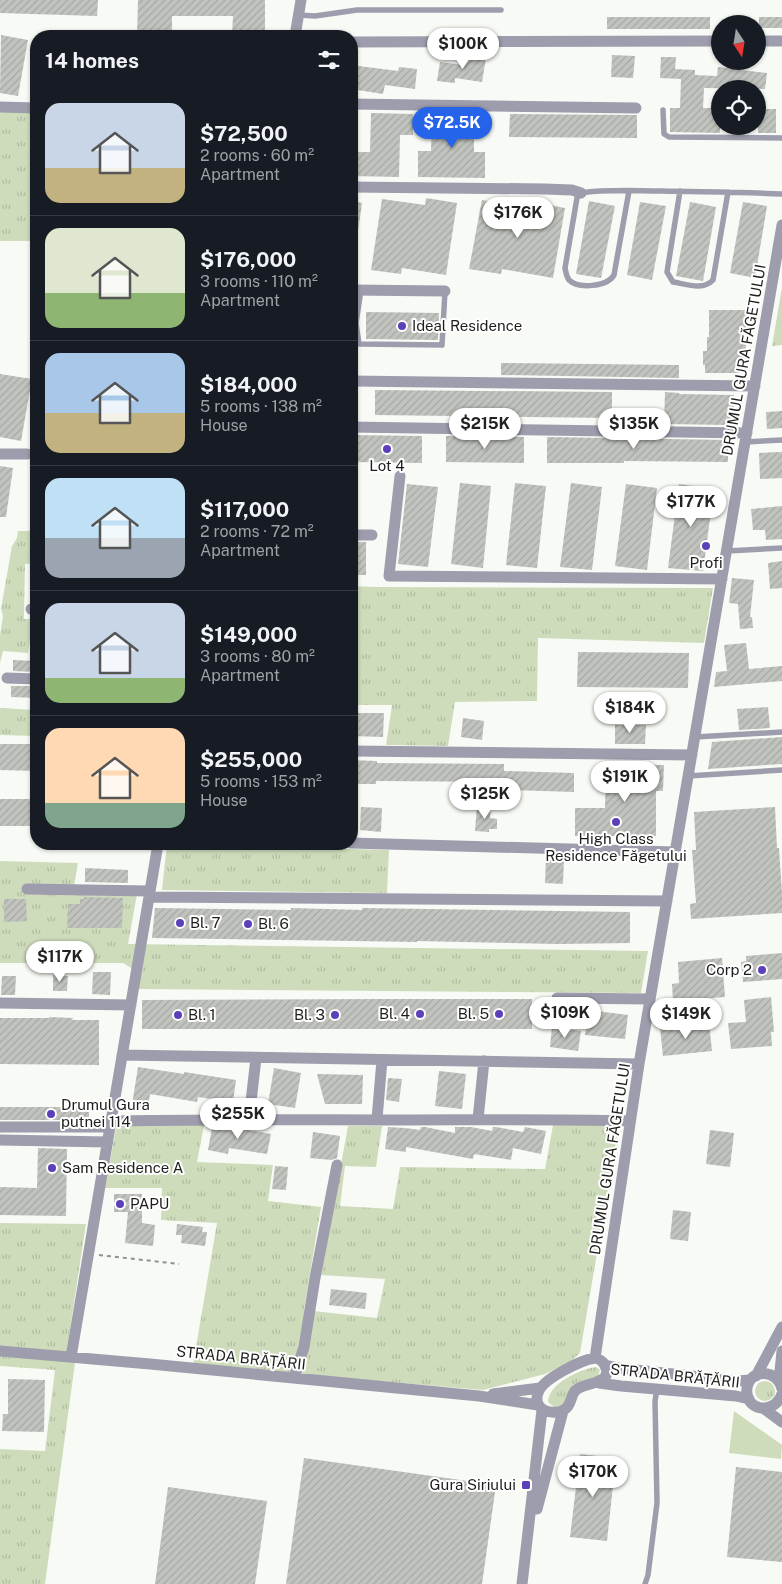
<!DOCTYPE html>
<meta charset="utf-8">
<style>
:root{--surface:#171b24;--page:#242831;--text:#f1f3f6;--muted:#9ea1a6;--line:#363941;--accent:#2563eb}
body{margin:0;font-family:"Public Sans",sans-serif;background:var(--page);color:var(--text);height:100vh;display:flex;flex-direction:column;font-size:19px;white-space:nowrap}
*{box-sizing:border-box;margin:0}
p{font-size:16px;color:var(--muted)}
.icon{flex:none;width:28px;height:28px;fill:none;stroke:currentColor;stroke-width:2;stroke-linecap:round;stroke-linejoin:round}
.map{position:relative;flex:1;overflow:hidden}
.details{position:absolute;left:30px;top:30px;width:328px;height:820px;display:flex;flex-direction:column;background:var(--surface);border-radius:20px;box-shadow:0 1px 4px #0004}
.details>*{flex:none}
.needle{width:32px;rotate:168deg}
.controls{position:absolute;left:711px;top:15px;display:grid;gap:10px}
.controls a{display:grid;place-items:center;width:55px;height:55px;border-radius:50%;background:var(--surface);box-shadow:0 1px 4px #0004;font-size:25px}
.price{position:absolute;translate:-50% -42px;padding:0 11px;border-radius:18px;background:#fff;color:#222;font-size:16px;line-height:32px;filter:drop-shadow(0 1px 2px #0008)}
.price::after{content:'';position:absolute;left:50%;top:30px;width:15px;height:11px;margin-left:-8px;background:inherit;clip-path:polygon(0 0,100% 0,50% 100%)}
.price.selected{background:var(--accent);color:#fff}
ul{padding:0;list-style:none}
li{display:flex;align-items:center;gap:15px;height:125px;padding:0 15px}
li+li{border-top:1px solid var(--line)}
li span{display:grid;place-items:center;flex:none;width:140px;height:100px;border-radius:15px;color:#555}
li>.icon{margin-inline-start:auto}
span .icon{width:60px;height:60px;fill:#fffc;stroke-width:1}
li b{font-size:21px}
h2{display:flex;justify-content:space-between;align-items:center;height:60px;padding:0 15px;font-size:21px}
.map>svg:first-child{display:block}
</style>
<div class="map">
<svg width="782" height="1584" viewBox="0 0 782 1584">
<defs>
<pattern id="grass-tufts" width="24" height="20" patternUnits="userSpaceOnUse" patternTransform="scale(1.25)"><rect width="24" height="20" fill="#cedcbb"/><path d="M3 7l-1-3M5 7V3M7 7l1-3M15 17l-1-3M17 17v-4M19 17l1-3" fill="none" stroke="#b0bca0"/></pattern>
<pattern id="building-hatch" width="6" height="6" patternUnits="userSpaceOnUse" patternTransform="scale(1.25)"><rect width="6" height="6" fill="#c1c4be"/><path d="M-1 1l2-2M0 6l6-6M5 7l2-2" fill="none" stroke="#a5a8a3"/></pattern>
</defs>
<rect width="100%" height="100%" fill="#f8fbf5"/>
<path fill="url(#grass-tufts)" d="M 0,110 L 36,111 L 36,241 L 0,241 Z
M 782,287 L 782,345 L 772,346 Z
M 18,531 L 36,531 L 36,563 L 25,564 L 24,619 L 33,619 L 28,653 L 3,651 L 0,663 L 0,635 L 3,616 L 1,609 L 12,546 L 17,538 Z
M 351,586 L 377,587 L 713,588 L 704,643 L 538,638 L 537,701 L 455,702 L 448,746 L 386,745 L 392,705 L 351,705 Z
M 0,708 L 36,710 L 36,736 L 0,735 Z
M 167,844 L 389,850 L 387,893 L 162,890 Z
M 0,861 L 78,863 L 73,892 L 137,894 L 128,944 L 648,951 L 641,993 L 138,989 L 141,974 L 123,963 L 0,963 Z
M 117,1123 L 204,1125 L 197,1162 L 273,1165 L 268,1201 L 321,1207 L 304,1310 L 377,1318 L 385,1279 L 321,1275 L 348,1126 L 382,1126 L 376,1167 L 345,1166 L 340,1206 L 393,1209 L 400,1167 L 545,1169 L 553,1125 L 619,1124 L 580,1353 L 572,1360 L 545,1374 L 483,1390 L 193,1365 L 217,1223 L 161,1220 L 162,1188 L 105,1188 Z
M 0,1223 L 86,1224 L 67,1349 L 75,1363 L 45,1584 L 0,1584 L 0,1449 L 45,1451 L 55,1370 L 0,1366 Z
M 596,1367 L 600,1370 L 598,1376 L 579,1382 L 566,1404 L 554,1407 L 548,1402 C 548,1384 580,1369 596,1367 Z
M755 1391a10 10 0 1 1 20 0a10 10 0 1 1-20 0Z"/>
<path fill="#cedcbb" d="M 734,1411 L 782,1445 L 781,1459 L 729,1453 Z"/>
<path fill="url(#building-hatch)" d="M 0,0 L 98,0 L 97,16 L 0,13 Z
M 138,0 L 265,0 L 265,36 L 232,36 L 233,16 L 172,16 L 172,36 L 137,36 Z
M 607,17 L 710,17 L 710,29 L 607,29 Z
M 759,17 L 782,17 L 782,28 L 759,28 Z
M 1,35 L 28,40 L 18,96 L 0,93 Z
M 466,54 L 486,58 L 482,82 L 455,78 L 455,83 L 437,81 L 440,62 L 464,65 Z
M 612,55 L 635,56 L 633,78 L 611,77 Z
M 661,57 L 676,57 L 675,69 L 695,70 L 695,75 L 717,76 L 718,67 L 767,73 L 765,89 L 704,88 L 703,108 L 720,108 L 720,133 L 670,132 L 670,108 L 680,108 L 681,79 L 660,78 Z
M 351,65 L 398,71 L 399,67 L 417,69 L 415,89 L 385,85 L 383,94 L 351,89 Z
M 758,109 L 776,109 L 776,133 L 758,133 Z
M 371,113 L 413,114 L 413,135 L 400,135 L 399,177 L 351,176 L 351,152 L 370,152 Z
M 432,113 L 474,113 L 474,152 L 485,152 L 485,178 L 418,177 L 418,151 L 431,151 Z
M 510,114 L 637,115 L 637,138 L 509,137 Z
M 426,198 L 457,203 L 446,275 L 402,268 L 401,274 L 371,270 L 382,199 L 425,205 Z
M 482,200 L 528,208 L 529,201 L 565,208 L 553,278 L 502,269 L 501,274 L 469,269 Z
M 351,201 L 362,203 L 357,238 L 351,237 Z
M 589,201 L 615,206 L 601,278 L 576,274 Z
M 640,202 L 666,206 L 652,280 L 627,275 Z
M 690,202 L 716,207 L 703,281 L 676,276 Z
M 743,202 L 767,206 L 755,278 L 730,273 Z
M 709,310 L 746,310 L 746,373 L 705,373 L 705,365 L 703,365 L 703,351 L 707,351 L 707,337 L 709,337 Z
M 366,312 L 439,313 L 438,340 L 366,339 Z
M 501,363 L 679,365 L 679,378 L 501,375 Z
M 0,374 L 32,379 L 21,441 L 0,437 Z
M 375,390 L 612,392 L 612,418 L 375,415 Z
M 665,392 L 679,393 L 679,394 L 734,395 L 734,420 L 728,420 L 728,425 L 664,424 Z
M 782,411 L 782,428 L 767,429 L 766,412 Z
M 351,435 L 422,436 L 422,463 L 351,462 Z
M 446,436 L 524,437 L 524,463 L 446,462 Z
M 547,437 L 728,440 L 728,462 L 624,461 L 624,463 L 547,463 Z
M 782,452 L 782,478 L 760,479 L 759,453 Z
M 0,466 L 13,468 L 6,517 L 0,517 Z
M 460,483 L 491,486 L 483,568 L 451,564 Z
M 515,483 L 546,486 L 537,568 L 506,565 Z
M 571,483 L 602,487 L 592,570 L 560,567 Z
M 407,484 L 438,487 L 428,567 L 398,564 Z
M 626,484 L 657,488 L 647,570 L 615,566 Z
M 679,484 L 714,489 L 703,571 L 668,568 Z
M 782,506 L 782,539 L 766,540 L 765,530 L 753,530 L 751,509 Z
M 351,542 L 366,542 L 366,575 L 351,575 Z
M 782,561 L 782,588 L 770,589 L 768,563 Z
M 732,578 L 754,580 L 750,617 L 752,617 L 753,628 L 740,629 L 738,604 L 729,603 Z
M 746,643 L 749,669 L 782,666 L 782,681 L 714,687 L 716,672 L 727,671 L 724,645 Z
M 578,652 L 689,653 L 688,688 L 577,687 Z
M 13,660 L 36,661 L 36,672 L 13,671 Z
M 11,686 L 35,686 L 35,698 L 11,697 Z
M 768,707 L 770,728 L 739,730 L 737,709 Z
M 351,713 L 384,713 L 383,737 L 351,736 Z
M 463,718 L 484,721 L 482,740 L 461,737 Z
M 615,725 L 646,725 L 645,744 L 615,744 Z
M 782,737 L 782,764 L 708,769 L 712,742 Z
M 0,744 L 36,744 L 36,771 L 0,770 Z
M 351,760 L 377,761 L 377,763 L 504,764 L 504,771 L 574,773 L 574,792 L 510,790 L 511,782 L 376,781 L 376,784 L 351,784 Z
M 606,764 L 664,765 L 663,791 L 656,791 L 656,836 L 575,836 L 575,808 L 605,808 Z
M 0,799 L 36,799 L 36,826 L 0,826 Z
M 477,806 L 491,807 L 490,818 L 497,819 L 497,829 L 489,829 L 489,832 L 475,831 Z
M 361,807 L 382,808 L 381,832 L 360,830 Z
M 775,807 L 777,848 L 779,848 L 782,893 L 782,913 L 691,919 L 690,904 L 696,903 L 692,850 L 696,850 L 694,812 Z
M 546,857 L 564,858 L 563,884 L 545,883 Z
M 85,868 L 128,870 L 128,883 L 85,882 Z
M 84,897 L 123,898 L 122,928 L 67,928 L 68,904 L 80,904 L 80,899 L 84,899 Z
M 4,899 L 26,899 L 27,921 L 4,922 Z
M 155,908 L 291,910 L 291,908 L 362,910 L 362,908 L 630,912 L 630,943 L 559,944 L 417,941 L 417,942 L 152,938 Z
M 782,953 L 782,979 L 743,982 L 741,962 L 746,961 L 746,956 Z
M 722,958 L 725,997 L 673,1001 L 672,984 L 679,983 L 678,962 Z
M 93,972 L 111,972 L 110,995 L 92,994 Z
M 53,975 L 68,976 L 67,991 L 53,991 Z
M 2,976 L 16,976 L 15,995 L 1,995 Z
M 771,997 L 774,1032 L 771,1032 L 772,1046 L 731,1049 L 728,1023 L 746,1022 L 744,1000 Z
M 386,999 L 532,999 L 532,1029 L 142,1029 L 142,1000 Z
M 588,1010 L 628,1015 L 625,1039 L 585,1035 Z
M 49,1017 L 73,1018 L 72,1020 L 99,1020 L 99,1065 L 0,1064 L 0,1018 L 49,1018 Z
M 709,1023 L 712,1051 L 663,1056 L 660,1028 Z
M 552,1027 L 581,1031 L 578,1051 L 550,1047 Z
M 138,1067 L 184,1074 L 184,1072 L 236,1080 L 233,1102 L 198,1097 L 197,1102 L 150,1094 L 148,1107 L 132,1105 Z
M 274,1068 L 301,1073 L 295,1108 L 268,1104 Z
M 439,1071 L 466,1074 L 462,1109 L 435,1106 Z
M 317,1074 L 363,1075 L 362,1104 L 325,1104 Z
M 388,1078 L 402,1079 L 399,1102 L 386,1100 Z
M 0,1107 L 89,1107 L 89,1120 L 0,1120 Z
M 231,1127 L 271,1134 L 267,1154 L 229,1148 L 228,1154 L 208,1150 L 212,1128 Z
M 388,1127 L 405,1128 L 420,1130 L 421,1127 L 425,1127 L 455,1133 L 455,1127 L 471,1127 L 492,1131 L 493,1127 L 496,1127 L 523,1132 L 525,1127 L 546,1131 L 541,1154 L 513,1148 L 511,1160 L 474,1154 L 473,1159 L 406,1147 L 406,1152 L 385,1149 Z
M 710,1130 L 734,1133 L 730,1167 L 706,1164 Z
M 313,1132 L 340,1136 L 337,1158 L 331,1160 L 310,1158 Z
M 38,1148 L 67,1149 L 66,1216 L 0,1215 L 0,1187 L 37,1188 Z
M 275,1166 L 288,1167 L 286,1190 L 272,1189 Z
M 114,1194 L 142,1194 L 142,1223 L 155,1225 L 153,1246 L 125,1243 L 128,1212 L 114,1212 Z
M 673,1210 L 691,1212 L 688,1241 L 670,1239 Z
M 177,1224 L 203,1227 L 202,1232 L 207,1232 L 205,1246 L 181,1243 L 182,1235 L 176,1235 Z
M 331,1289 L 367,1293 L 365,1309 L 329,1305 Z
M 8,1379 L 45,1380 L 44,1432 L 2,1431 L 3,1414 L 8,1414 Z
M 580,1454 L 616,1458 L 607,1541 L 570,1537 Z
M 304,1458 L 496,1485 L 482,1584 L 286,1584 Z
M 736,1467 L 782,1472 L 782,1562 L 727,1557 Z
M 168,1487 L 267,1501 L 255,1584 L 155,1584 Z"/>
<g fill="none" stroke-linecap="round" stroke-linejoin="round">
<path stroke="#8f918d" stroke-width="2" stroke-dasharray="4 4" stroke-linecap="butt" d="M 99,1255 L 179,1264"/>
<path stroke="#9e9dad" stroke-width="5.5" d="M 299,15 L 315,16 L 357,10 L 501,10
M 663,110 L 664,134 L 669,137 L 782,138
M 629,191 L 614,275 C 607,287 578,289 569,280 C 566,276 566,272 565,268 L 577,198 L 581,193 C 607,189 635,191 662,191 C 702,192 742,192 782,194
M 680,191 L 667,272 L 673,282 C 686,284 703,291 713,280 L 728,192
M 361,290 L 356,323 L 359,344 L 442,345 L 445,291
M 745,442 L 782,440
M 727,551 L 782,548
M 695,737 L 782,732
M 688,776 L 782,770
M 645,1584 L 648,1575 L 657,1503 L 655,1401 L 657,1389"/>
<path stroke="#9e9dad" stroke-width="11" d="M 295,36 L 301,0
M 758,41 L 782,41
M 351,42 L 720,41
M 351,104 L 636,108
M 0,107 L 36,108
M 351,187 L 545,189 L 572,190 L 581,193
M 351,290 L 445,291
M 351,381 L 755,386
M 351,427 L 747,433
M 0,454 L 27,454
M 400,476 L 389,576 L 722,579
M 351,535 L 372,535
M 31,609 L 36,609
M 7,678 L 36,679
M 351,751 L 692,755
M 351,843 L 675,852
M 27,889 L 150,891
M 149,897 L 667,901
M 557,998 L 650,999
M 0,1003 L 131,1005
M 122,1055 L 639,1064
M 249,1119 L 256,1058
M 377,1119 L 382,1060
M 478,1119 L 484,1061
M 111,1121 C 209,1120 306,1119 403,1120 C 479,1120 554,1119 630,1121
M 0,1127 L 110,1127
M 0,1140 L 108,1142
M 0,1351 L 150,1364 L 479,1396 L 538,1405
M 71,1357 L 158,844
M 595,1358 L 639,1064 L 782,225
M 595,1358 C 599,1359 602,1360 604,1364 C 616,1384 585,1382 576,1390 C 570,1395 572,1405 565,1409 C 553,1417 532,1410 538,1393 C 542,1379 581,1360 595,1358 Z
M 605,1365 L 618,1368 L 737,1381 L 750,1380
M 756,1376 L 782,1327
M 294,1378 L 304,1347 L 315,1278 L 337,1165
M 779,1381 L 782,1351
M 599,1383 L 621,1386 L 736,1396 L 749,1399
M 782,1389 C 778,1369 750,1368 747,1388 C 744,1411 774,1416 782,1394
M 493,1394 L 540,1388
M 763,1408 L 782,1422
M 537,1509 L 563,1411
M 522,1584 L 542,1410"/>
</g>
<g fill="#5b40b8" stroke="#fff" stroke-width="2">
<circle cx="402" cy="326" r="5"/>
<circle cx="387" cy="449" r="5"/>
<circle cx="706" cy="546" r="5"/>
<circle cx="616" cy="822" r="5"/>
<circle cx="180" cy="923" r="5"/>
<circle cx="248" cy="924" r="5"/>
<circle cx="762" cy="970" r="5"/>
<circle cx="420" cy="1014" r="5"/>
<circle cx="499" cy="1014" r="5"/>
<circle cx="178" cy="1015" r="5"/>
<circle cx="335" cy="1015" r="5"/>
<circle cx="51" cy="1114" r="5"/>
<circle cx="52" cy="1168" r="5"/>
<circle cx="120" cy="1204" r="5"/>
<rect x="521" y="1480" width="10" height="10" rx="2.5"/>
</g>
<g text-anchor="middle" stroke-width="4" stroke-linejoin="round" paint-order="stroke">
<g font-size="15" fill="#1d1e1c" stroke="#fff" text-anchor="start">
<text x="412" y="331">Ideal Residence</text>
<text x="387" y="471" text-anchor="middle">Lot 4</text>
<text x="706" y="568" text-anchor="middle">Profi</text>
<text x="616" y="844" text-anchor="middle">High Class<tspan x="616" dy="17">Residence Făgetului</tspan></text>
<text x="190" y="928">Bl. 7</text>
<text x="258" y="929">Bl. 6</text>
<text x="752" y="975" text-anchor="end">Corp 2</text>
<text x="410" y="1019" text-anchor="end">Bl. 4</text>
<text x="489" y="1019" text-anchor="end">Bl. 5</text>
<text x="188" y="1020">Bl. 1</text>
<text x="325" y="1020" text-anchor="end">Bl. 3</text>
<text x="61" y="1110">Drumul Gura<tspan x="61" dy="17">putnei 114</tspan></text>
<text x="62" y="1173">Sam Residence A</text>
<text x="130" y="1209">PAPU</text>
<text x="516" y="1490" text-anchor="end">Gura Siriului</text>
</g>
<g font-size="15" fill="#1d1e1c" stroke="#fff">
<text transform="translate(744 360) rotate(-80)" y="5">DRUMUL GURA FĂGETULUI</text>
<text transform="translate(610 1159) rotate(-81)" y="5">DRUMUL GURA FĂGETULUI</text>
<text transform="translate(241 1358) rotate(6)" y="5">STRADA BRĂȚĂRII</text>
<text transform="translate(675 1376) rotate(6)" y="5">STRADA BRĂȚĂRII</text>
</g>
</g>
</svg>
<div class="controls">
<a><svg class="needle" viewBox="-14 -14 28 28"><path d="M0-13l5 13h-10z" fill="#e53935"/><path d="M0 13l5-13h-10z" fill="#9ea1a6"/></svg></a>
<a><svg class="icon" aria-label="locate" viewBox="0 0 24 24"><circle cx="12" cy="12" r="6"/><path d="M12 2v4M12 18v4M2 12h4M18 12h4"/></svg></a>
</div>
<b class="price" style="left:463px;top:70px">$100K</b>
<b class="price selected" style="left:452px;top:149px">$72.5K</b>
<b class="price" style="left:518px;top:239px">$176K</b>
<b class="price" style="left:485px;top:450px">$215K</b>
<b class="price" style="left:634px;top:450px">$135K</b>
<b class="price" style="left:691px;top:528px">$177K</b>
<b class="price" style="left:630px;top:734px">$184K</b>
<b class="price" style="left:625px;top:803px">$191K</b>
<b class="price" style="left:485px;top:820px">$125K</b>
<b class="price" style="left:60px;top:983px">$117K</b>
<b class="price" style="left:565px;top:1039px">$109K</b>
<b class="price" style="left:686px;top:1040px">$149K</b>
<b class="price" style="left:238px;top:1140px">$255K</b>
<b class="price" style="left:593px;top:1498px">$170K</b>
<section class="details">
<h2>14 homes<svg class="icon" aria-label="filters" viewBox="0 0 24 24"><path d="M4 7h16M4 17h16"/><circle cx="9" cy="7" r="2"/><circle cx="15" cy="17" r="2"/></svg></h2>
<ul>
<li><span style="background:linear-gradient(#c9d6e8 65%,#c2b280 0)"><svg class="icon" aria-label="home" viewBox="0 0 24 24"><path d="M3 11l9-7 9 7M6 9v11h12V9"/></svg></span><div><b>$72,500</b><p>2 rooms · 60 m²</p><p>Apartment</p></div></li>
<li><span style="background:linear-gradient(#dfe7d0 65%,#8fb573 0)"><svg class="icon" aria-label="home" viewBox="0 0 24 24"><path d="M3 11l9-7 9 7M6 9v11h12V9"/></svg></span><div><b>$176,000</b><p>3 rooms · 110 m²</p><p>Apartment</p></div></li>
<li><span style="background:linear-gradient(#a9c7e8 60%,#c2b280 0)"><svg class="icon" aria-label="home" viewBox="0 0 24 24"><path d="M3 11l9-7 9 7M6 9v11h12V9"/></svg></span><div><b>$184,000</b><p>5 rooms · 138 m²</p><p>House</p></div></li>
<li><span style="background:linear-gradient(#bfe0f5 60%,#9aa5b1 0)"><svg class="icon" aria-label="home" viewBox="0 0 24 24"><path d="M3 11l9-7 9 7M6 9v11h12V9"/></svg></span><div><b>$117,000</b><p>2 rooms · 72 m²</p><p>Apartment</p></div></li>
<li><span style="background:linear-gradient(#c9d6e8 75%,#8fb573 0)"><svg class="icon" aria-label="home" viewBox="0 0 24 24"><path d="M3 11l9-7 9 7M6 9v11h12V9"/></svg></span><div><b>$149,000</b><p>3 rooms · 80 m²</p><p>Apartment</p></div></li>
<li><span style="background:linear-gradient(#ffd9b3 75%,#7fa58c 0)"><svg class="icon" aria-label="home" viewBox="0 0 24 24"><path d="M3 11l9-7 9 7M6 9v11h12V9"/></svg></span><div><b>$255,000</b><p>5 rooms · 153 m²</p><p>House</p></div></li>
</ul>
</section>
</div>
